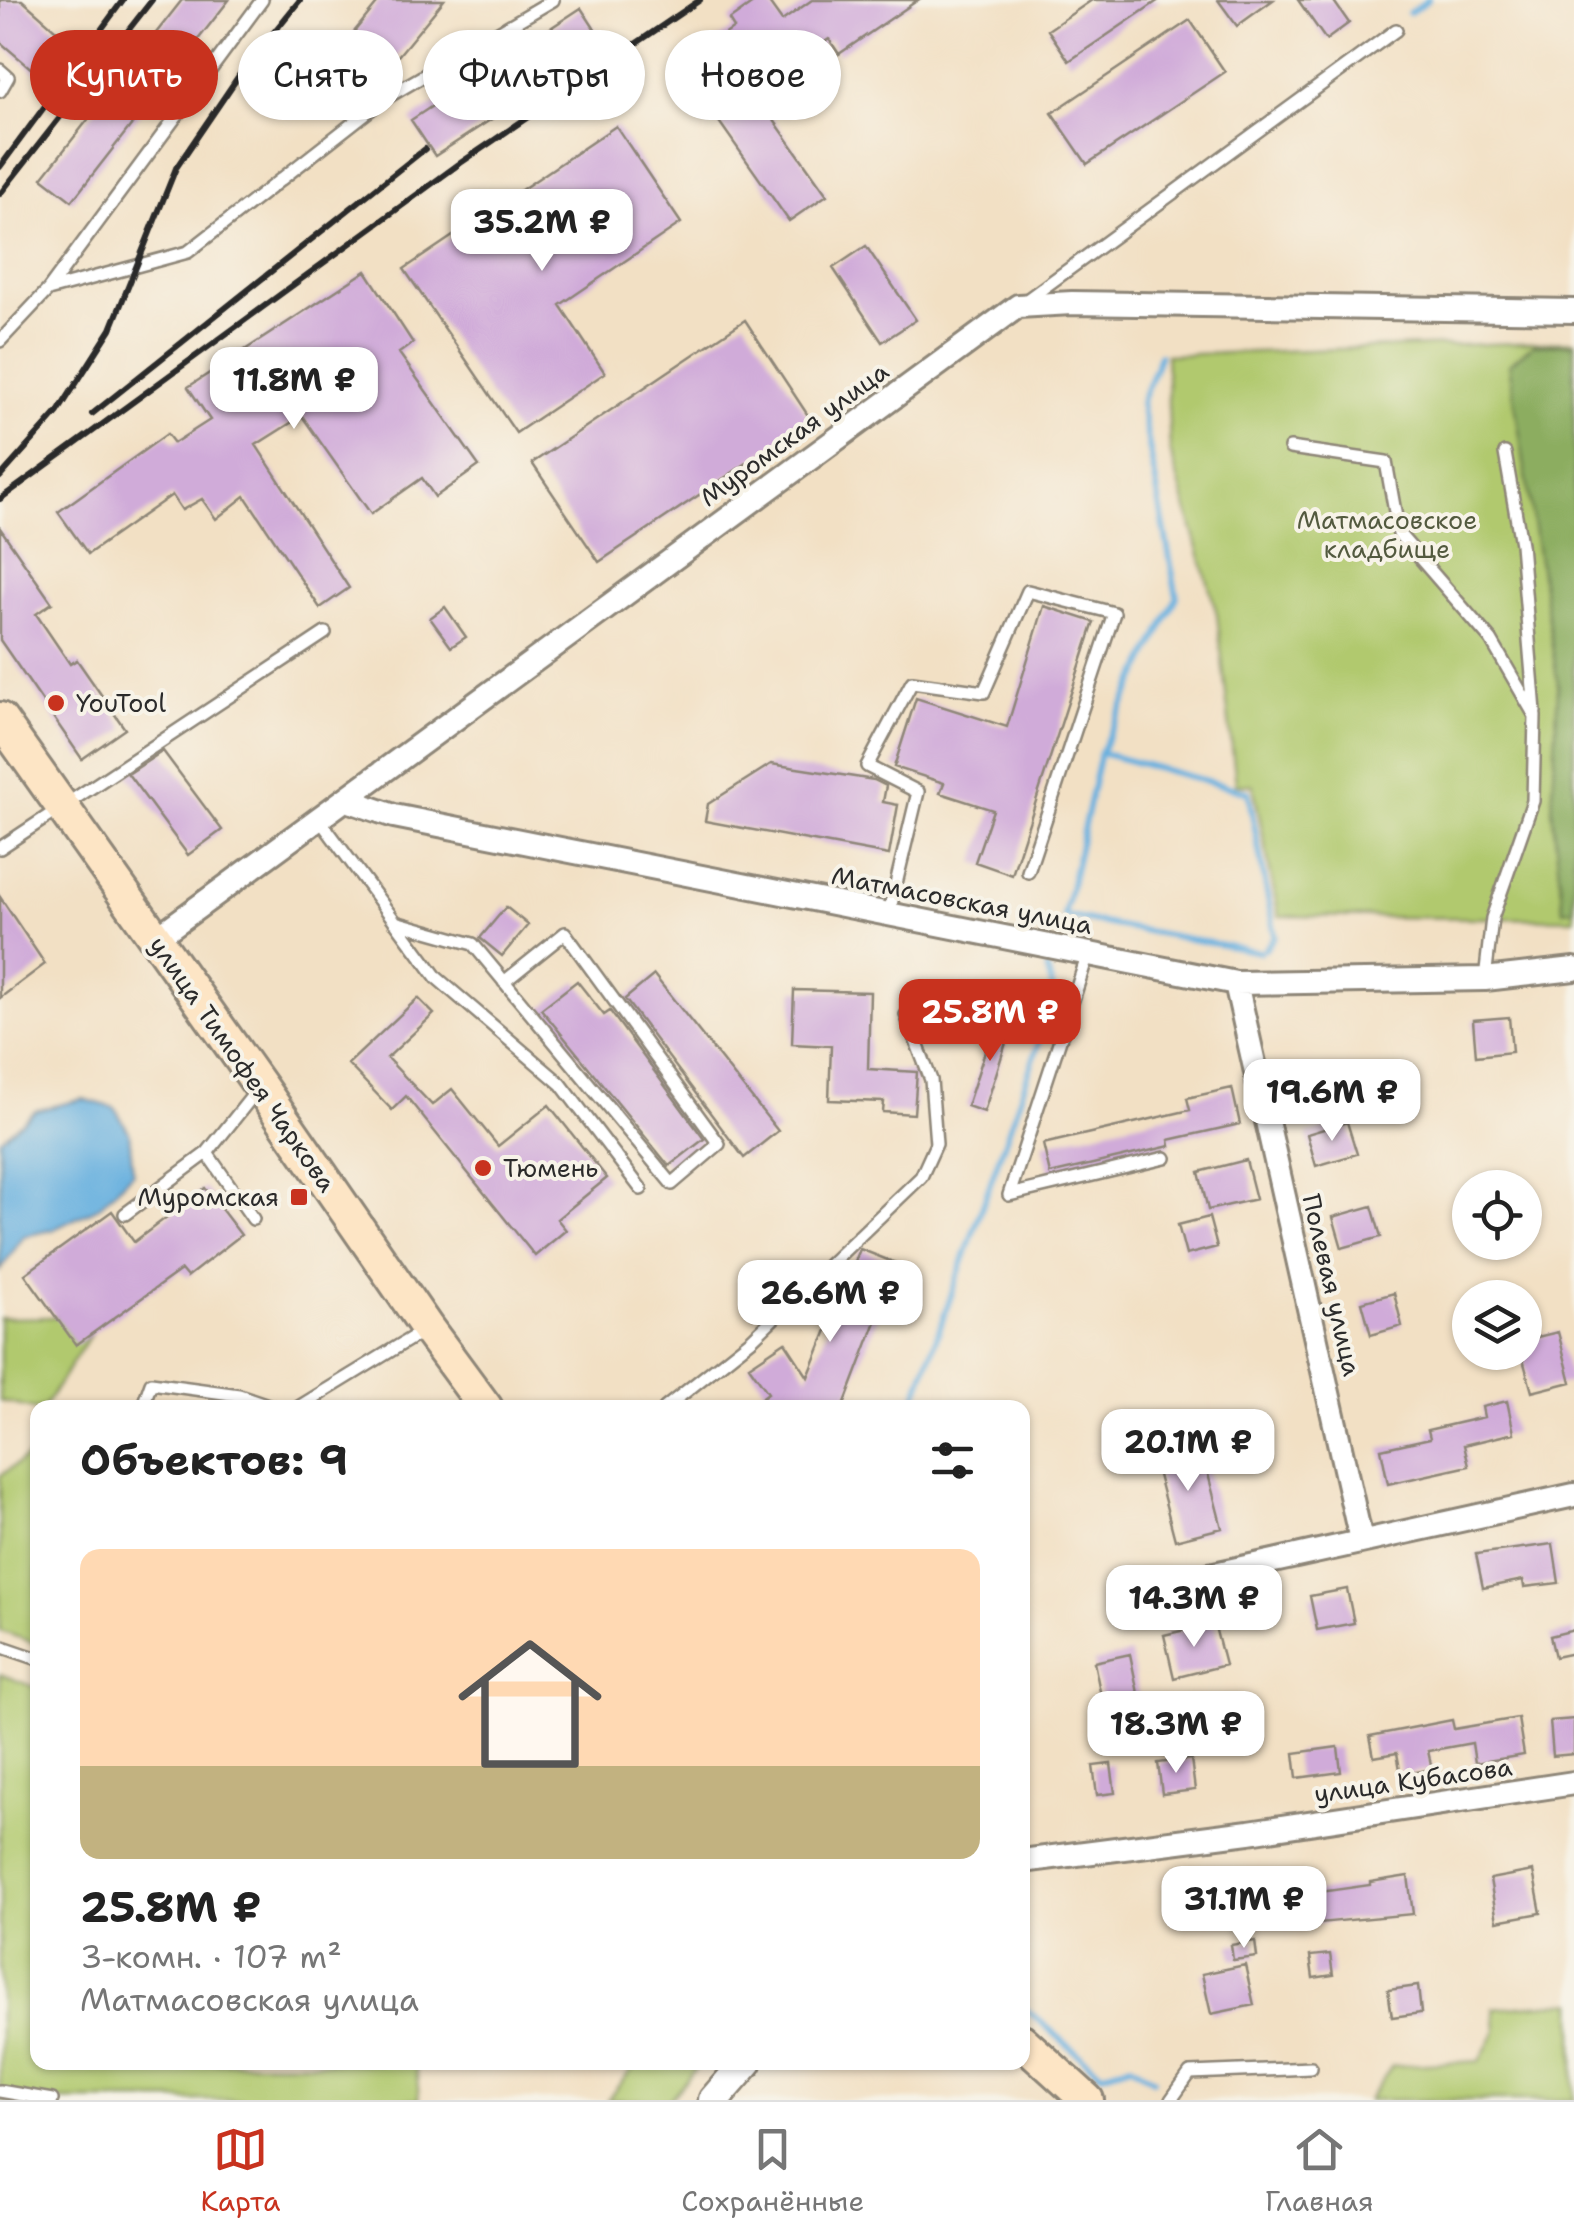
<!DOCTYPE html>
<html lang="ru">
<meta charset="utf-8">
<style>
:root{--surface:#fff;--page:#f6f6f6;--text:#222;--muted:#767676;--line:#e0e0e0;--accent:#c8321e}
body{margin:0;font-family:"Shantell Sans",sans-serif;background:var(--page);color:var(--text);height:100vh;display:flex;flex-direction:column;font-size:38px;white-space:nowrap}
*{box-sizing:border-box;margin:0}
p{font-size:32px;color:var(--muted)}
.icon{flex:none;width:55px;height:55px;fill:none;stroke:currentColor;stroke-width:2;stroke-linecap:round;stroke-linejoin:round}
.map{position:relative;flex:1;overflow:hidden}
.sheet{position:absolute;left:30px;top:1400px;width:1000px;height:670px;display:flex;flex-direction:column;background:var(--surface);border-radius:20px;box-shadow:0 2px 8px #0004}
.sheet>*{flex:none}
.hud{position:absolute;left:30px;top:30px;width:1000px;height:90px;display:flex;gap:20px}
.tools{position:absolute;left:1452px;top:1170px;display:grid;gap:20px}
.tools a{display:grid;place-items:center;width:90px;height:90px;border-radius:50%;background:var(--surface);box-shadow:0 2px 8px #0004;font-size:50px}
.price{position:absolute;translate:-50% -85px;padding:0 22px;border-radius:20px;background:#fff;color:#222;font-size:32px;line-height:65px;filter:drop-shadow(0 2px 5px #0008)}
.price::after{content:'';position:absolute;left:50%;top:60px;width:30px;height:22px;margin-left:-15px;background:inherit;clip-path:polygon(0 0,100% 0,50% 100%)}
.price.current{background:var(--accent);color:#fff}
ul{padding:0;list-style:none}
li{display:grid;align-content:center;gap:20px;height:530px;padding:0 50px}
li+li{border-top:2px solid var(--line)}
li span{display:grid;place-items:center;height:310px;border-radius:20px;color:#555}
li>.icon{margin-inline-start:auto}
span .icon{width:180px;height:180px;fill:#fffc;stroke-width:1}
li b{font-size:42px}
h2{display:flex;justify-content:space-between;align-items:center;height:120px;padding:0 50px;font-size:42px}
.chip{padding:0 35px;border-radius:45px;background:var(--surface);box-shadow:0 2px 8px #0004;font-size:35px;line-height:90px}
.chip.current{background:var(--accent);color:#fff}
.dock{display:flex;justify-content:space-around;align-items:center;height:140px;border-top:2px solid var(--line);background:var(--surface);font-size:28px;color:var(--muted)}
.dock a{display:grid;justify-items:center;gap:5px}
.dock .current{color:var(--accent)}
.map>svg:first-child{display:block}
</style>
<div class="map">
<svg width="1574" height="2100" viewBox="0 0 1574 2100">
<rect width="100%" height="100%" fill="#f7f3e8"/>
<filter id="ink" filterUnits="userSpaceOnUse"><feTurbulence type="fractalNoise" baseFrequency=".01" numOctaves="2"/><feDisplacementMap in="SourceGraphic" scale="20" xChannelSelector="R" yChannelSelector="G"/><feConvolveMatrix kernelMatrix="1 2 1 2 8 2 1 2 1" color-interpolation-filters="sRGB"/></filter>
<filter id="wash" filterUnits="userSpaceOnUse"><feTurbulence type="fractalNoise" baseFrequency=".0048" numOctaves="4" result="noise"/><feDisplacementMap in="SourceGraphic" scale="40" xChannelSelector="R" yChannelSelector="G"/><feGaussianBlur stdDeviation="2.25" result="paint"/><feColorMatrix in="noise" values="0 0 0 0 0 0 0 0 0 0 0 0 0 0 0 0 0 1.4 0 .05"/><feComposite in="paint" operator="in"/></filter>
<g filter="url(#wash)">
<rect width="100%" height="100%" fill="#f2e0c4"/>
<path fill="#b1c96e" stroke="#6e7a4c" stroke-width="2.5" d="M 1574,341 L 1574,919 L 1279,916 L 1253,785 L 1236,784 L 1217,614 L 1170,451 L 1166,355 Z
M 102,1316 L 44,1407 L 37,1410 L 0,1401 L 0,1318 Z
M 37,1450 L 37,1644 L 0,1631 L 0,1476 Z
M 0,1674 L 37,1688 L 38,2062 L 416,2063 L 419,2100 L 0,2100 Z
M 1574,2002 L 1574,2100 L 1368,2100 L 1392,2066 L 1480,2061 L 1496,2031 L 1494,2008 Z
M 637,2063 L 637,2062 L 700,2063 L 669,2100 L 607,2100 Z"/>
<path fill="#8cad61" stroke="#5c6c46" stroke-width="2.5" d="M 1574,344 L 1574,909 L 1563,910 L 1552,809 L 1558,686 L 1509,364 L 1533,345 Z"/>
<path fill="#68b0df" stroke="#4a6e85" stroke-width="2.5" d="M 83,1099 L 115,1108 L 129,1132 L 133,1172 L 99,1207 L 52,1230 L 24,1236 L 0,1270 L 0,1139 L 35,1111 Z"/>
<g fill="none" stroke-linecap="round" stroke-linejoin="round">
<path stroke="#68b0df" stroke-width="6" d="M 1409,13 L 1428,0
M 1160,355 L 1141,403 L 1177,597 L 1100,753 L 1064,916 L 1260,952
M 1100,753 L 1248,792 L 1275,936 L 1265,949
M 912,1408 L 1055,997 L 1047,969
M 1022,2006 L 1102,2074 L 1131,2065 L 1153,2079"/>
</g>
<g id="blocks">
<path fill="#d0abd9" d="M 0,0 L 22,0 L 71,43 L 41,77 L 0,42 Z
M 182,0 L 229,0 L 72,201 L 42,178 Z
M 380,0 L 444,0 L 361,101 L 323,70 Z
M 757,0 L 767,0 L 782,21 L 812,0 L 918,0 L 839,54 L 829,39 L 754,92 L 827,195 L 789,221 L 680,66 L 734,28 L 729,20 Z
M 1092,0 L 1159,0 L 1069,61 L 1048,30 Z
M 1218,0 L 1273,0 L 1237,26 Z
M 1298,0 L 1333,0 L 1349,23 L 1326,40 Z
M 581,8 L 605,45 L 435,156 L 411,120 Z
M 1190,20 L 1225,72 L 1087,164 L 1052,113 Z
M 616,126 L 681,223 L 560,305 L 605,373 L 516,433 L 404,269 Z
M 866,246 L 916,320 L 882,342 L 833,268 Z
M 366,271 L 413,343 L 399,353 L 479,466 L 435,497 L 422,478 L 371,514 L 302,416 L 256,445 L 349,588 L 320,608 L 245,496 L 216,519 L 202,499 L 182,510 L 172,495 L 88,554 L 58,512 L 167,434 L 174,443 L 210,420 L 188,387 Z
M 745,320 L 811,420 L 599,562 L 532,463 Z
M 0,528 L 52,603 L 36,614 L 70,664 L 77,660 L 125,729 L 82,759 L 0,640 Z
M 1044,606 L 1094,622 L 1012,875 L 975,862 L 993,810 L 940,793 L 944,783 L 894,767 L 916,698 L 1007,727 Z
M 445,607 L 466,637 L 451,647 L 430,618 Z
M 163,751 L 222,830 L 188,855 L 128,774 Z
M 771,764 L 874,780 L 886,786 L 883,802 L 898,805 L 889,855 L 705,821 L 708,804 Z
M 0,897 L 45,964 L 0,998 Z
M 506,907 L 528,925 L 502,956 L 480,938 Z
M 654,975 L 778,1131 L 744,1158 L 625,999 Z
M 577,981 L 604,1015 L 610,1011 L 704,1139 L 669,1166 L 541,1009 Z
M 916,988 L 962,1001 L 957,1019 L 911,1007 Z
M 794,990 L 870,992 L 868,1069 L 917,1072 L 914,1114 L 883,1112 L 884,1102 L 829,1100 L 831,1046 L 792,1044 Z
M 418,998 L 434,1014 L 387,1058 L 432,1105 L 452,1089 L 498,1146 L 549,1105 L 607,1178 L 557,1219 L 566,1230 L 535,1256 L 406,1096 L 392,1110 L 348,1064 Z
M 997,1015 L 1013,1021 L 984,1112 L 967,1106 Z
M 1509,1017 L 1512,1052 L 1476,1056 L 1473,1020 Z
M 1232,1088 L 1240,1124 L 1169,1140 L 1170,1146 L 1050,1174 L 1043,1144 L 1190,1110 L 1187,1098 Z
M 1347,1122 L 1357,1154 L 1316,1166 L 1307,1134 Z
M 1246,1160 L 1256,1199 L 1208,1210 L 1199,1172 Z
M 205,1188 L 241,1235 L 187,1277 L 181,1270 L 76,1345 L 25,1274 L 112,1211 L 134,1242 Z
M 1372,1206 L 1381,1237 L 1342,1248 L 1333,1217 Z
M 1209,1217 L 1217,1247 L 1186,1255 L 1178,1225 Z
M 860,1249 L 898,1264 L 843,1408 L 748,1408 L 768,1393 L 749,1366 L 785,1342 L 808,1377 Z
M 1394,1293 L 1402,1326 L 1371,1335 L 1362,1302 Z
M 1558,1332 L 1571,1382 L 1532,1392 L 1521,1352 L 1525,1352 L 1525,1340 Z
M 1507,1401 L 1514,1433 L 1464,1445 L 1469,1466 L 1388,1484 L 1381,1449 L 1430,1438 L 1428,1430 L 1484,1417 L 1482,1407 Z
M 1201,1447 L 1222,1528 L 1175,1540 L 1154,1460 Z
M 1553,1544 L 1559,1583 L 1524,1587 L 1523,1580 L 1483,1588 L 1476,1554 Z
M 1347,1589 L 1354,1623 L 1317,1630 L 1310,1596 Z
M 1214,1623 L 1225,1665 L 1174,1678 L 1164,1635 Z
M 1574,1630 L 1574,1653 L 1555,1657 L 1550,1636 Z
M 1130,1654 L 1139,1698 L 1103,1706 L 1094,1662 Z
M 1518,1718 L 1524,1755 L 1475,1763 L 1472,1743 L 1428,1751 L 1432,1769 L 1401,1775 L 1397,1753 L 1374,1757 L 1370,1736 L 1452,1720 L 1454,1729 Z
M 1574,1719 L 1574,1754 L 1553,1756 L 1550,1721 Z
M 1338,1747 L 1341,1772 L 1297,1778 L 1294,1753 Z
M 1191,1759 L 1195,1790 L 1162,1794 L 1158,1763 Z
M 1111,1764 L 1115,1793 L 1097,1795 L 1093,1766 Z
M 1533,1871 L 1541,1913 L 1497,1921 L 1490,1879 Z
M 1408,1876 L 1413,1914 L 1309,1924 L 1306,1894 L 1370,1885 L 1370,1882 Z
M 1255,1941 L 1257,1957 L 1233,1960 L 1231,1945 Z
M 1330,1954 L 1333,1975 L 1313,1978 L 1310,1956 Z
M 1245,1965 L 1254,2005 L 1211,2014 L 1202,1974 Z
M 1418,1986 L 1421,2013 L 1392,2017 L 1388,1990 Z"/>
</g>
</g>
<g filter="url(#ink)">
<use href="#blocks" fill-opacity="0" stroke="#8e8678" stroke-width="2.5"/>
<g fill="none" stroke-linecap="round" stroke-linejoin="round">
<defs>
<path id="service" d="M 0,70 L 8,77 L 0,91
M 48,290 L 262,0
M 1024,302 L 1396,30
M 0,341 L 48,290 L 188,252 L 384,99 L 553,0
M 1290,448 L 1386,462 L 1399,534 L 1491,640 L 1535,716 L 1533,801 L 1492,918 L 1485,979
M 1505,453 L 1521,544 L 1535,712
M 320,820 L 437,978 L 561,1084 L 641,1189
M 0,848 L 325,633
M 889,913 L 918,792 L 867,766 L 912,682 L 984,692 L 1028,591 L 1114,613 L 1028,872
M 395,922 L 473,944 L 672,1184 L 719,1144 L 565,933 L 504,982
M 1088,954 L 1009,1195 L 1165,1158
M 125,1214 L 207,1153
M 253,1219 L 207,1153 L 258,1089
M 142,1408 L 151,1383 L 239,1395 L 277,1408
M 297,1408 L 423,1331
M 665,1408 L 752,1339 L 921,1177 L 936,1144 L 931,1080 L 906,1015
M 0,1646 L 38,1659
M 0,2091 L 52,2100
M 1171,2100 L 1190,2073 L 1311,2068"/>
<path id="minor" d="M 347,800 L 394,816 L 1236,983 L 1485,979 L 1574,969
M 156,938 L 1018,306 L 1072,303 L 1574,311
M 1236,983 L 1361,1540
M 1146,1589 L 1574,1495
M 1022,1861 L 1249,1832 L 1574,1783"/>
<path id="tertiary" d="M 714,2100 L 747,2062"/>
<path id="secondary" d="M 0,719 L 260,1086 L 427,1328 L 486,1408
M 1022,2041 L 1087,2100"/>
</defs>
<use href="#service" stroke="#8e8678" stroke-width="16"/>
<use href="#minor" stroke="#8e8678" stroke-width="28"/>
<use href="#tertiary" stroke="#8e8678" stroke-width="35"/>
<use href="#secondary" stroke="#8e8678" stroke-width="38"/>
<use href="#service" stroke="#fff" stroke-width="11"/>
<use href="#minor" stroke="#fff" stroke-width="22"/>
<use href="#tertiary" stroke="#fff" stroke-width="30"/>
<use href="#secondary" stroke="#fde5c5" stroke-width="32"/>
<path stroke="#2b2b2b" stroke-width="6" d="M 0,167 L 123,0
M 0,194 L 152,0
M 92,414 L 425,149
M 0,477 L 58,412 L 111,329 L 176,168 L 240,74 L 300,0
M 0,499 L 459,164 L 700,0"/>
</g>
</g>
<g fill="#c8321e" stroke="#f7f3e8" stroke-width="4">
<circle cx="56" cy="703" r="10"/>
<circle cx="483" cy="1168" r="10"/>
<rect x="289" y="1187" width="20" height="20" rx="5"/>
</g>
<g text-anchor="middle" stroke-width="8" stroke-linejoin="round" paint-order="stroke">
<g font-size="25" fill="#2b2b2b" stroke="#f7f3e8">
<text transform="translate(794 434) rotate(-36)" y="9">Муромская улица</text>
<text transform="translate(962 900) rotate(11)" y="9">Матмасовская улица</text>
<text transform="translate(243 1064) rotate(55)" y="9">улица Тимофея Чаркова</text>
<text transform="translate(1332 1285) rotate(77)" y="9">Полевая улица</text>
<text transform="translate(1413 1780) rotate(-8)" y="9">улица Кубасова</text>
</g>
<g font-size="25" fill="#535a3f" stroke="#f7f3e8">
<text x="1387" y="529">Матмасовское<tspan x="1387" dy="29">кладбище</tspan></text>
</g>
<g font-size="25" fill="#2b2b2b" stroke="#f7f3e8" text-anchor="start">
<text x="76" y="712">YouTool</text>
<text x="503" y="1177">Тюмень</text>
<text x="279" y="1206" text-anchor="end">Муромская</text>
</g>
</g>
</svg>
<div class="tools">
<a><svg class="icon" aria-label="locate" viewBox="0 0 24 24"><circle cx="12" cy="12" r="6"/><path d="M12 2v4M12 18v4M2 12h4M18 12h4"/></svg></a>
<a><svg class="icon" aria-label="layers" viewBox="0 0 24 24"><path d="M12 4l9 5-9 5-9-5zM3 14l9 5 9-5"/></svg></a>
</div>
<b class="price" style="left:542px;top:274px">35.2M ₽</b>
<b class="price" style="left:294px;top:432px">11.8M ₽</b>
<b class="price current" style="left:990px;top:1064px">25.8M ₽</b>
<b class="price" style="left:1332px;top:1144px">19.6M ₽</b>
<b class="price" style="left:830px;top:1345px">26.6M ₽</b>
<b class="price" style="left:1188px;top:1494px">20.1M ₽</b>
<b class="price" style="left:1194px;top:1650px">14.3M ₽</b>
<b class="price" style="left:1176px;top:1776px">18.3M ₽</b>
<b class="price" style="left:1244px;top:1951px">31.1M ₽</b>
<div class="hud">
<a class="chip current">Купить</a>
<a class="chip">Снять</a>
<a class="chip">Фильтры</a>
<a class="chip">Новое</a>
</div>
<section class="sheet">
<h2>Объектов: 9<svg class="icon" aria-label="filters" viewBox="0 0 24 24"><path d="M4 7h16M4 17h16"/><circle cx="9" cy="7" r="2"/><circle cx="15" cy="17" r="2"/></svg></h2>
<ul>
<li><span style="background:linear-gradient(#ffd9b3 70%,#c2b280 0)"><svg class="icon" aria-label="home" viewBox="0 0 24 24"><path d="M3 11l9-7 9 7M6 9v11h12V9"/></svg></span><div><b>25.8M ₽</b><p>3-комн. · 107 m²</p><p>Матмасовская улица</p></div></li>
</ul>
</section>
</div>
<nav class="dock">
<a class="current"><svg class="icon" aria-label="map" viewBox="0 0 24 24"><path d="M3 6l6-2 6 2 6-2v14l-6 2-6-2-6 2zM9 4v14M15 6v14"/></svg>Карта</a>
<a><svg class="icon" aria-label="saved" viewBox="0 0 24 24"><path d="M7 4h10v16l-5-4-5 4z"/></svg>Сохранённые</a>
<a><svg class="icon" aria-label="home" viewBox="0 0 24 24"><path d="M3 11l9-7 9 7M6 9v11h12V9"/></svg>Главная</a>
</nav>
